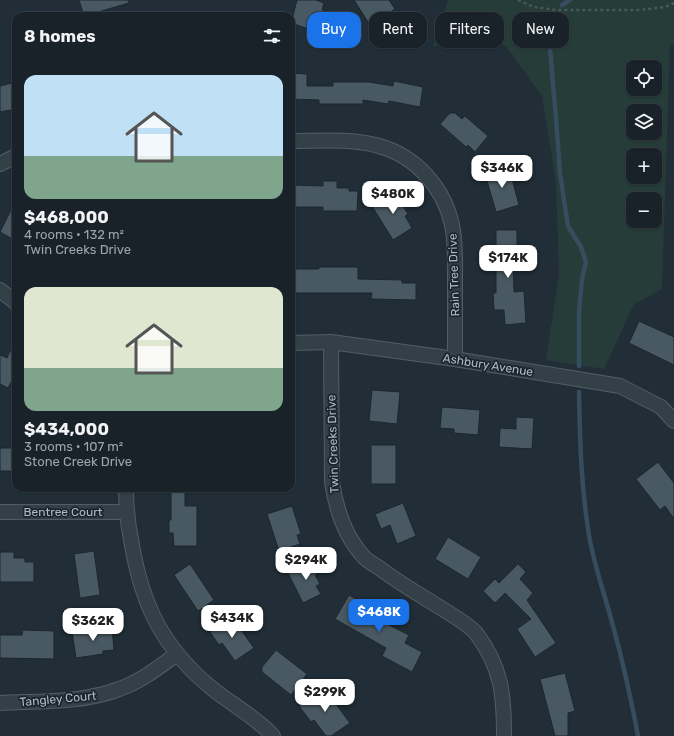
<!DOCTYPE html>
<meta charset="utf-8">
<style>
:root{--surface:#192229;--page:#262f35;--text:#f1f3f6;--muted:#9fa4a8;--line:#373f46;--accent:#1a73e8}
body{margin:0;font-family:Rubik,sans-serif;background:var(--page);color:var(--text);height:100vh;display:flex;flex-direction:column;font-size:15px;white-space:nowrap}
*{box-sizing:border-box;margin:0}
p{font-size:13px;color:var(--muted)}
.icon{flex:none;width:22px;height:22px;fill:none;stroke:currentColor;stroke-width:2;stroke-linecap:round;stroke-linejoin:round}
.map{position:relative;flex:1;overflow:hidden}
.details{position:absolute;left:12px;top:12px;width:283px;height:480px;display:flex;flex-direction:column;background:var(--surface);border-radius:12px;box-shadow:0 1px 3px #0004,0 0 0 1px var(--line)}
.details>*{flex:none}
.banner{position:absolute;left:307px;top:12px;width:307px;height:36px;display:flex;gap:8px}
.controls{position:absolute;left:626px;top:60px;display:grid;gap:8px}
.controls a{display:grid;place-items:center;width:36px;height:36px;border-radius:8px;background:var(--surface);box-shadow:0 1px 3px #0004,0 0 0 1px var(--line);font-size:20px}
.price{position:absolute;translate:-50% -34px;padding:0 9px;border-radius:8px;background:#fff;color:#222;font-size:13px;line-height:26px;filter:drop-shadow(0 1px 2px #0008)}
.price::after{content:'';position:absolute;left:50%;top:24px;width:12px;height:9px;margin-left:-6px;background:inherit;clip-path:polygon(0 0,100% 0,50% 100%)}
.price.selected{background:var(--accent);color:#fff}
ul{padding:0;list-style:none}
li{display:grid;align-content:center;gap:8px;height:212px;padding:0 12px}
li span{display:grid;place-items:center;height:124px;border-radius:12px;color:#555}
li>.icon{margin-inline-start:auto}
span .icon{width:72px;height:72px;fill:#fffc;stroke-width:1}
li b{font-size:17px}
h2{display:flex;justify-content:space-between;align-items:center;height:48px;padding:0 12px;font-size:17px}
.tag{padding:0 14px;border-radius:12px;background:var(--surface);box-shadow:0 1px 3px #0004,0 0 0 1px var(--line);font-size:14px;line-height:36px}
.tag.selected{background:var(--accent);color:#fff}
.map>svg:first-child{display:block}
</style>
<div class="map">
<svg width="674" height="736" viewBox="0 0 674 736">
<rect width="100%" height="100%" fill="#212e37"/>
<path fill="#263c39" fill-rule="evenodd" d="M 448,0 L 674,0 L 674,45 L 670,45 L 662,289 L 634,304 L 604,369 L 546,360 L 559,274 L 556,182 L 542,96 L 505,45 L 433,46 ZM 633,67 L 655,67 L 655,89 L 633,89 ZM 633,111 L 655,111 L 655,133 L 633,133 ZM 633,155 L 655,155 L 655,177 L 633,177 ZM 633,199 L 655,199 L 655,221 L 633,221 Z"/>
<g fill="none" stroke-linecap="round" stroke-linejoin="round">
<path stroke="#354d5e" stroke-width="4.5" d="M 562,5 L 570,0
M 544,15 L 542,16 L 549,38 L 556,118 L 560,173 L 568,226 L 581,247 L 586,262 L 582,279 L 579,312 L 579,366
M 579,392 C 580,440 581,487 589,535 C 594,566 605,595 613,626 C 623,662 631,699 638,736"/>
</g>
<path fill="#495963" stroke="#1c272e" d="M 79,0 L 128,0 L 129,3 L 84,16 Z
M 297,0 L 316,0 L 324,3 L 322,10 L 336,14 L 330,34 L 310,27 L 309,29 L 291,23 Z
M 354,0 L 389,0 L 395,9 L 370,25 Z
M 291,73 L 307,74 L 307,86 L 333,86 L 333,82 L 369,82 L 393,86 L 394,81 L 423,87 L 420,107 L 389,101 L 388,104 L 363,100 L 363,104 L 319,104 L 319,100 L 291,99 Z
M 16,82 L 16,109 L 0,112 L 0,86 Z
M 450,113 L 455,113 L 462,119 L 465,116 L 488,136 L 475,152 L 468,145 L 466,147 L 440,124 Z
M 509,167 L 519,205 L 496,212 L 485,174 Z
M 323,181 L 337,181 L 337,188 L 349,188 L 349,191 L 358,191 L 357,211 L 323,211 L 323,207 L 291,207 L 291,185 L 323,186 Z
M 396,191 L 404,205 L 403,206 L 408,214 L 405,216 L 412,228 L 393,240 L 372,206 Z
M 16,200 L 16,241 L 0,232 Z
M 496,230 L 517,230 L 517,261 L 513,261 L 514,292 L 524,291 L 526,323 L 505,325 L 504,310 L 494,310 L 493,293 L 496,293 Z
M 319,267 L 358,267 L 358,279 L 402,280 L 402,283 L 416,283 L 416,300 L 371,299 L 372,293 L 291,293 L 291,269 L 319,269 Z
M 639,321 L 674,337 L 674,365 L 629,343 Z
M 16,337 L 16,373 L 8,388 L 0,384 L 0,355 L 7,358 Z
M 372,390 L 400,392 L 397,424 L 369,421 Z
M 442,407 L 480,410 L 478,435 L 454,433 L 454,429 L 440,428 Z
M 516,417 L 534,418 L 532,449 L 499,447 L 500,428 L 516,429 Z
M 371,445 L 396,445 L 396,484 L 371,484 Z
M 0,448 L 16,448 L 16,471 L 0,471 Z
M 658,462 L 674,483 L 674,519 L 665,506 L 660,510 L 636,479 Z
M 171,488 L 185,488 L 185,506 L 197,506 L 197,546 L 174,546 L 173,533 L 169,533 L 169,520 L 171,520 Z
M 403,503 L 416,536 L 397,544 L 390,525 L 381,529 L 375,514 Z
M 292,506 L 301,534 L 297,535 L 300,544 L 279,551 L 267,514 Z
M 448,537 L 481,557 L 468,579 L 435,559 Z
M 94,551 L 100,595 L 80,598 L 74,554 Z
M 0,552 L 14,552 L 14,558 L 25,558 L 25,562 L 34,562 L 34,582 L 0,582 Z
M 313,559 L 320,572 L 315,575 L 320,584 L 316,586 L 321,594 L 303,603 L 288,573 Z
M 190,564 L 214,600 L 198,611 L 174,575 Z
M 518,564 L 526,572 L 520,579 L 533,593 L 527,600 L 556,643 L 535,657 L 517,629 L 531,619 L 505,593 L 495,603 L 483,591 L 495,579 L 499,583 Z
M 349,595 L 363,603 L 362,605 L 374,612 L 373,614 L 380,618 L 379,620 L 409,635 L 405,643 L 422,652 L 412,672 L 382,656 L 386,648 L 335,619 Z
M 231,616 L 254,648 L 235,661 L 222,643 L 219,645 L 210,632 Z
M 112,627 L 114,650 L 103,651 L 103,654 L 76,658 L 72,632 Z
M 23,630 L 54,631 L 54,659 L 0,658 L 0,635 L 22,635 Z
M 276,650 L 307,674 L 291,695 L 262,672 L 262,667 Z
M 565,673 L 575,711 L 568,713 L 568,736 L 555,736 L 540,679 Z
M 324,688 L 350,723 L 331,736 L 326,736 L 314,720 L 311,722 L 299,706 Z"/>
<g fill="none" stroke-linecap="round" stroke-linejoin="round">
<defs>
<path id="street" d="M 291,141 C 320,141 351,138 379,146 C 416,156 444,188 452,225 C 456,243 455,262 455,280 C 455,306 455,333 455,359
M 0,164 L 16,156
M 0,290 L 16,303
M 331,342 L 332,482 C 336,509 344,535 363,556 C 367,561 373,564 378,567 C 396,581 417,593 436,605 C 446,611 469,625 476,633 C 502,668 504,695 504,736
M 291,343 L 331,342 L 455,359 L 620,386 L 661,407 L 674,421
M 126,488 C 126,508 128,526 132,545 C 142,604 162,646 209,686 C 229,703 255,716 273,736
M 0,512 L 126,512
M 0,703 C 38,701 84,703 119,689 C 140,682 159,667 177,654"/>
</defs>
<use href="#street" stroke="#525e66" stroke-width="16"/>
<path stroke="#445958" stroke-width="2.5" stroke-dasharray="3 3" stroke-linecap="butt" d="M 518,0 L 534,7 L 556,10 L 640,10 L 665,7 L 674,3"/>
<use href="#street" stroke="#344048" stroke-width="14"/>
</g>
<g text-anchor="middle" stroke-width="3.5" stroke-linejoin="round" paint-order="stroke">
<g font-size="12" fill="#afbbc4" stroke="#1a252c">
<text transform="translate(454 275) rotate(-92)" y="4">Rain Tree Drive</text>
<text transform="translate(488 365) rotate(9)" y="4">Ashbury Avenue</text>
<text transform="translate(333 444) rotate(-92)" y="4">Twin Creeks Drive</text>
<text x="63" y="516">Bentree Court</text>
<text transform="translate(58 699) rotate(-5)" y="4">Tangley Court</text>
</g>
</g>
</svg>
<div class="controls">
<a><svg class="icon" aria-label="locate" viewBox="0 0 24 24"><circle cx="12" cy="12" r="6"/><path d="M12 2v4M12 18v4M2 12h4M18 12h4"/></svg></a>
<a><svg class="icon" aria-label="layers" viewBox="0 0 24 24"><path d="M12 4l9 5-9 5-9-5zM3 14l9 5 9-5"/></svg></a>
<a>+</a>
<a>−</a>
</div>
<b class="price" style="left:502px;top:189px">$346K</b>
<b class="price" style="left:393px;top:215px">$480K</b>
<b class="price" style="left:508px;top:279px">$174K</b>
<b class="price" style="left:306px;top:581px">$294K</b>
<b class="price selected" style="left:379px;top:633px">$468K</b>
<b class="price" style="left:232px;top:639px">$434K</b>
<b class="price" style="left:93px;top:642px">$362K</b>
<b class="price" style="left:325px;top:713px">$299K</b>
<div class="banner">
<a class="tag selected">Buy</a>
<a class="tag">Rent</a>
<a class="tag">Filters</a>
<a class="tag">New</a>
</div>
<section class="details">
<h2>8 homes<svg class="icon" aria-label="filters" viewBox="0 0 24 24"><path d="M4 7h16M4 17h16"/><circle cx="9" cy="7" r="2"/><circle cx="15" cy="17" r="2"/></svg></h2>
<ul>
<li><span style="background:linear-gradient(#bfe0f5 65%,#7fa58c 0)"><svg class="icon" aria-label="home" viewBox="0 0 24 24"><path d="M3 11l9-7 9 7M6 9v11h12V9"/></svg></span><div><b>$468,000</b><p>4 rooms · 132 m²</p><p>Twin Creeks Drive</p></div></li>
<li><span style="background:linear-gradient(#dfe7d0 65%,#7fa58c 0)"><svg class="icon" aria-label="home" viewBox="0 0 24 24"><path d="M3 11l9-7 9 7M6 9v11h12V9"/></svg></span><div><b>$434,000</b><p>3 rooms · 107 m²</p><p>Stone Creek Drive</p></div></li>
</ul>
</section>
</div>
